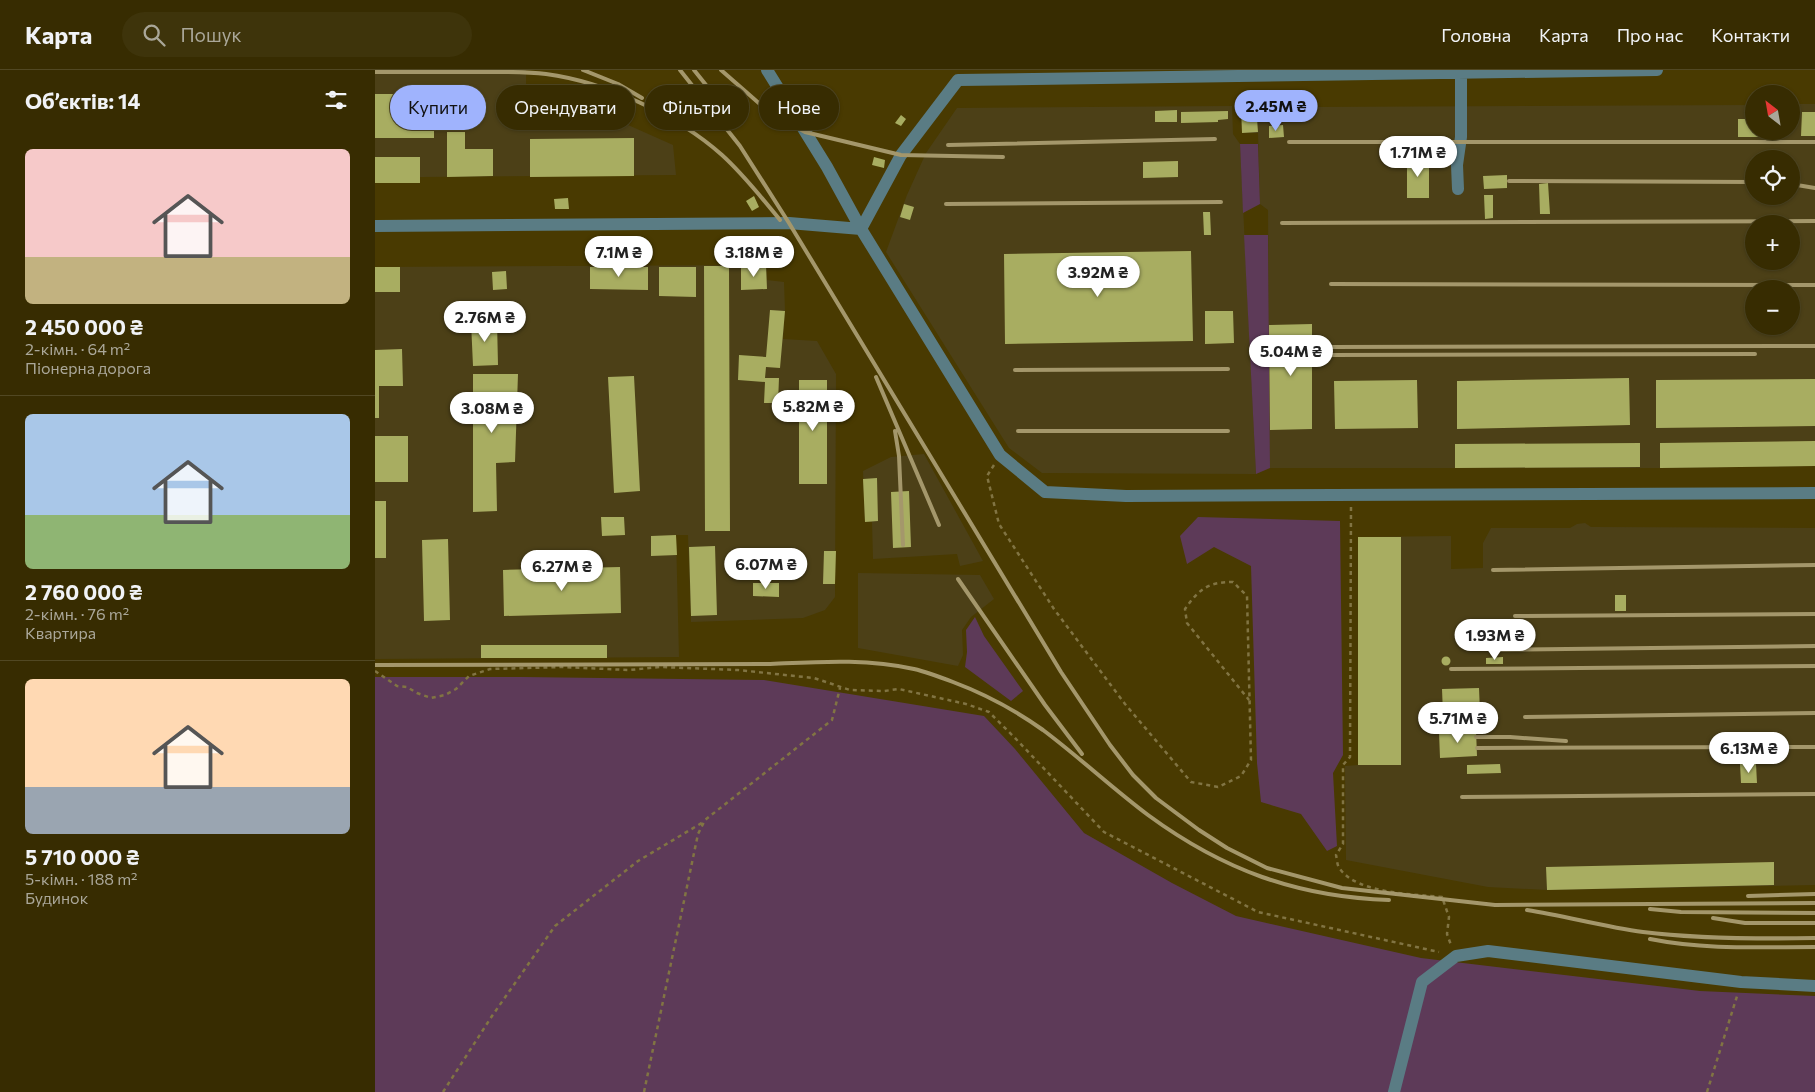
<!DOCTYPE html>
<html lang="uk">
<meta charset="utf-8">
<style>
:root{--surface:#372c01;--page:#3e340b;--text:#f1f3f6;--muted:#aaa799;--line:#514823;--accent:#9fb3fd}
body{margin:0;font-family:Commissioner,sans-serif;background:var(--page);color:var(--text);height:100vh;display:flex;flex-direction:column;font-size:19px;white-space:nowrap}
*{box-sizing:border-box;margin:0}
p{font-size:16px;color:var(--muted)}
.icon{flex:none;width:28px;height:28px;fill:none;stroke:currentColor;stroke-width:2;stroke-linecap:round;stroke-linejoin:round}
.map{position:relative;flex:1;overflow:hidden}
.sheet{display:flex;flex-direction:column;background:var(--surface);width:375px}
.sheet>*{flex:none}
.top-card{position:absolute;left:15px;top:15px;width:475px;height:45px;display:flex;gap:10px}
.needle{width:32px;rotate:329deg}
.tools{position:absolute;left:1370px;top:15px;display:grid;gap:10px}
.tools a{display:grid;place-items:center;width:55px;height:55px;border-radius:50%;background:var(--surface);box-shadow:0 1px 4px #0004,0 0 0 1px var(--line);font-size:25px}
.price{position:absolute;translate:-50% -42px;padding:0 11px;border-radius:18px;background:#fff;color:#222;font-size:16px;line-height:32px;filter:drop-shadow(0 1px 2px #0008)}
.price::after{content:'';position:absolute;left:50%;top:30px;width:15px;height:11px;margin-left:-8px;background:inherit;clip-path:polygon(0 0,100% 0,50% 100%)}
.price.current{background:var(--accent);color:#111}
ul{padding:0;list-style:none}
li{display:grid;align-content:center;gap:10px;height:265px;padding:0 25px}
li+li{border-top:1px solid var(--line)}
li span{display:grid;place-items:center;height:155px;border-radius:8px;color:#555}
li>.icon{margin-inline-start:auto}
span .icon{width:90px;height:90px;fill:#fffc;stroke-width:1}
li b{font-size:21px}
h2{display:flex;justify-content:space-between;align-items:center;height:60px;padding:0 25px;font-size:21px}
.pill{padding:0 18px;border-radius:22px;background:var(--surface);box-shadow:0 1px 4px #0004,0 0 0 1px var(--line);font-size:18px;line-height:45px}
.pill.current{background:var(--accent);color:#111}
header{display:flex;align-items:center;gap:30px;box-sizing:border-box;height:70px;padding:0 25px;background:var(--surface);border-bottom:1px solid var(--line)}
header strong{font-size:24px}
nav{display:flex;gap:28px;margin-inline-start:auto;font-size:18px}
.search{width:350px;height:45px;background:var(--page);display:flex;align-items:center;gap:12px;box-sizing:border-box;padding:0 18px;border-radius:28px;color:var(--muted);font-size:19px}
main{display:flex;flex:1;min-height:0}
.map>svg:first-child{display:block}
</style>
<header>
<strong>Карта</strong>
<div class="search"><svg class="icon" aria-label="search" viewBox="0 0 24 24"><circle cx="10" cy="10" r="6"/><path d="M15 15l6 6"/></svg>Пошук</div>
<nav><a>Головна</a><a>Карта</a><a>Про нас</a><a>Контакти</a></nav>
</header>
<main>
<section class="sheet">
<h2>Об’єктів: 14<svg class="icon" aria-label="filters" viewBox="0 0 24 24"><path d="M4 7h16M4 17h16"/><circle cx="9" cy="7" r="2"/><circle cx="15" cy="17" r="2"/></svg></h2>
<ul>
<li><span style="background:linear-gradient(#f6c9c9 70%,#c2b280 0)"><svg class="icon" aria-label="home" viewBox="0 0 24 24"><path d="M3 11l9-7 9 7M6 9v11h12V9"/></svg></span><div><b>2 450 000 ₴</b><p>2-кімн. · 64 m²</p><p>Піонерна дорога</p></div></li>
<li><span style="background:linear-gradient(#a9c7e8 65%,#8fb573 0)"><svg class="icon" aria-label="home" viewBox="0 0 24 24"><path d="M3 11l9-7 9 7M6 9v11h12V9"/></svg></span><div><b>2 760 000 ₴</b><p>2-кімн. · 76 m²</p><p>Квартира</p></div></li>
<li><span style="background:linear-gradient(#ffd9b3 70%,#9aa5b1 0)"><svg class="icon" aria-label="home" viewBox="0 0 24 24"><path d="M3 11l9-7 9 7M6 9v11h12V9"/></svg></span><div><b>5 710 000 ₴</b><p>5-кімн. · 188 m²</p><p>Будинок</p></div></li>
</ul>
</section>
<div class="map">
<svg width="1440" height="1022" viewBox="0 0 1440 1022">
<rect width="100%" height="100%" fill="#493a01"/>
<path fill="#4c4017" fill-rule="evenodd" d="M 0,0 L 151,0 L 151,29 L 197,30 L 298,75 L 301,105 L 45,107 L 45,113 L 0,113 Z
M 1416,34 L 1440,34 L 1440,396 L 1285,398 L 895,398 L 893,140 L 885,134 L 883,63 L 867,63 L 866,36 L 881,35 L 882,50 L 921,45 L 937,37 L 1379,35 L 1379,61 L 1416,61 ZM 1379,89 L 1416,89 L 1416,126 L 1379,126 ZM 1379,154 L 1416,154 L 1416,191 L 1379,191 ZM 1379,219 L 1416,219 L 1416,256 L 1379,256 Z
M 857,36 L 858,64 L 865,74 L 881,404 L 667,403 L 634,378 L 511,182 L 532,125 L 551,83 L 582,38 Z
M 391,195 L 392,210 L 409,212 L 410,241 L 408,269 L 442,271 L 461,304 L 460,527 L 450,540 L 428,548 L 316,552 L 313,465 L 301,465 L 304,587 L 0,589 L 0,197 Z
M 549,384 L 608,491 L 585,496 L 582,484 L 498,489 L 497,452 L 490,452 L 488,401 L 516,387 Z
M 1210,453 L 1216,457 L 1440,458 L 1440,815 L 1172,820 L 1113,817 L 971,790 L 970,696 L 983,695 L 983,467 L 1076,466 L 1076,499 L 1108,498 L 1108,473 L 1116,458 L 1195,458 L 1202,454 Z
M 483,503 L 605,505 L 619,529 L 596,547 L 587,560 L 588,585 L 583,596 L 483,578 Z"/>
<path fill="#5d3a58" d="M 865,74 L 883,74 L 885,134 L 868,143 Z
M 869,165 L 893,165 L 895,398 L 881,404 Z
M 823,447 L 965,451 L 968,685 L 958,703 L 962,776 L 952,781 L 926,744 L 886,732 L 882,693 L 876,496 L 839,477 L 812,494 L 805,466 Z
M 600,547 L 609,566 L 648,621 L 636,631 L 590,597 L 592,582 L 591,560 Z
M 0,607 L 147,607 L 389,610 L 609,646 L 640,679 L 709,763 L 797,813 L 861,846 L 1046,888 L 1325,921 L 1440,926 L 1440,1022 L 0,1022 Z"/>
<path fill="#a8ad61" d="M 0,24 L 59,24 L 59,68 L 0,68 Z
M 881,35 L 883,62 L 867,63 L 866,36 Z
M 802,40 L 802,52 L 780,52 L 780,41 Z
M 853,41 L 853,49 L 843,50 L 843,52 L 806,53 L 806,42 Z
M 1427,42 L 1440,42 L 1440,66 L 1426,66 Z
M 526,45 L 531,49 L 526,56 L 520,53 Z
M 1363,49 L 1379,49 L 1379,61 L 1407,61 L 1407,67 L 1363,67 Z
M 908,55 L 909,67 L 894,68 L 894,56 Z
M 72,62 L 90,62 L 90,79 L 118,79 L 118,106 L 72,107 Z
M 259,68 L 259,106 L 155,107 L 155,69 Z
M 0,87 L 45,87 L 45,113 L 0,113 Z
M 499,87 L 510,90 L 509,98 L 497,95 Z
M 1032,88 L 1054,88 L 1054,128 L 1032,128 Z
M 803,91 L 803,107 L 768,108 L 768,92 Z
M 1132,105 L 1132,118 L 1109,119 L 1108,106 Z
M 1173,113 L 1175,144 L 1165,144 L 1164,114 Z
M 1109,125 L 1118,125 L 1118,148 L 1110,149 Z
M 379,126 L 384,137 L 377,141 L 371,131 Z
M 193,128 L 194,139 L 180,139 L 179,129 Z
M 529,134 L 539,137 L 535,150 L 525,147 Z
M 828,142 L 835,142 L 836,165 L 829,165 Z
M 816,181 L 818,271 L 630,274 L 629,184 Z
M 391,195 L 392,219 L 366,220 L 366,196 Z
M 329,196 L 354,196 L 355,461 L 330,461 Z
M 0,197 L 25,197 L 25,222 L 0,222 Z
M 215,197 L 273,197 L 273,220 L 215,219 Z
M 284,197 L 321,197 L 321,227 L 284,226 Z
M 131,201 L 132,219 L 118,220 L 117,202 Z
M 395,240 L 410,241 L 405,298 L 391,297 L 390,308 L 404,308 L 403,333 L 389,333 L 390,312 L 363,310 L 364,285 L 391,287 Z
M 830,241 L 858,241 L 859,273 L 830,274 Z
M 122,251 L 123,295 L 98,296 L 96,252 Z
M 937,254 L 937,359 L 895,360 L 894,255 Z
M 27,279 L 28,316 L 4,316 L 4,348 L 0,348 L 0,280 Z
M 98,304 L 143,304 L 140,392 L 121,393 L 122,441 L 98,442 Z
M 259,306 L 265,421 L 239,423 L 233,307 Z
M 1254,308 L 1255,355 L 1082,359 L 1082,311 Z
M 1440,309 L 1440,356 L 1281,358 L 1281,310 Z
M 424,310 L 452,310 L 452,414 L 424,414 Z
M 1042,310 L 1043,358 L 960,359 L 959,311 Z
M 0,366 L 33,366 L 33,412 L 0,412 Z
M 1440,371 L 1440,396 L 1285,398 L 1285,373 Z
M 1265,373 L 1265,397 L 1080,398 L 1080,374 Z
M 502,408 L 503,451 L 490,452 L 488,409 Z
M 534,421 L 536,477 L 518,478 L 516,422 Z
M 0,431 L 11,431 L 11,488 L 0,488 Z
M 226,447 L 249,447 L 250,465 L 227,466 Z
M 301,465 L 302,485 L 276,486 L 276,466 Z
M 983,467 L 1026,467 L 1026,695 L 983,695 Z
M 73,469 L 75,550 L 49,551 L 47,470 Z
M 340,476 L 342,545 L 316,546 L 314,477 Z
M 449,481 L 461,481 L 460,514 L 448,514 Z
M 245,497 L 246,543 L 129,546 L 128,500 Z
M 378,513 L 404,513 L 404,527 L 378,526 Z
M 1240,525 L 1251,525 L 1251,541 L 1240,541 Z
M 106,575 L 232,575 L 232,588 L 106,588 Z
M1066.5 591a4.5 4.5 0 1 1 9 0a4.5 4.5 0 1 1-9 0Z
M 1128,587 L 1128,594 L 1111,594 L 1111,588 Z
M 1104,618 L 1105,642 L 1068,644 L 1067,619 Z
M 1101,660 L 1102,686 L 1065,688 L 1064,662 Z
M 1125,694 L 1126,703 L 1092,704 L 1092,695 Z
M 1365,694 L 1381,694 L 1382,713 L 1366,713 Z
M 1399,792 L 1399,815 L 1172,820 L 1171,797 Z"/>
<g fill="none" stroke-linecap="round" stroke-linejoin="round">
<path stroke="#817443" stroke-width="2.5" stroke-dasharray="4 4" stroke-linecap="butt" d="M 619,395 L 612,406 L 624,454 L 679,539 L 750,634 L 816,712 L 843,717 L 866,706 L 876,690 L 872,526 L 858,512 C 833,512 824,519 810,539 L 812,553 L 874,630
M 976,437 L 975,687 L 968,695 L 968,774 L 961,785 C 962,789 962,796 965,799 C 983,824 1039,824 1067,827 L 1074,847 L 1072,864 L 1076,875
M 0,601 L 22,616 L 32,617 L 42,623 L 56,628 L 70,625 L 81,619 L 94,606 L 115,599 L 187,597 L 254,600 L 285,597 L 363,600 L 439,608 L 475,620 L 509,621 L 524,619 L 591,634 L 614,642 L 641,669 L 729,762 L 883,842 L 1064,882
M 68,1022 L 117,946 L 180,856 L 263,791 L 330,751
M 269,1022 L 323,764 L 330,750 L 457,650 L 465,618
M 1332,1022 L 1363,923"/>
<path stroke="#5a7c84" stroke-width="12" d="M 392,0 L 452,97 L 486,159
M 1083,119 L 1082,95 L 1086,67 L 1086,2
M 0,156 L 414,153 L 486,159 L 625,385 L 670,422 L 751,426 L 1440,423
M 486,159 L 526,85 L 583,10 L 1282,0
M 1019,1022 L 1047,912 L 1081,886 L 1113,881 L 1366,912 L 1440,916"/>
<path stroke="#a4976b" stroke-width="4" d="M 208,0 L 243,14 L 267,28
M 305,0 L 365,76 L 414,153 L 686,602 L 735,675 L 758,705 L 781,728 L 824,760 L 852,778 L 892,798 L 967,818 L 1120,835 L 1440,833
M 319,0 L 331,15 L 345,40
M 346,0 L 394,42 L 430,62 L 526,85 L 628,87
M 0,2 C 34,2 68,2 102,2 C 125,2 148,1 171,4 C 231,12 302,45 347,85 C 369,105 387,128 405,150
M 914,72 L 1440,72
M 573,75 L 840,69
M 1134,111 L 1379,112
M 1416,114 L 1440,118
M 571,134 L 846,132
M 907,153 L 1440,151
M 956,214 L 1440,215
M 956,277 L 1440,276
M 956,285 L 1380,284
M 640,300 L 853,299
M 501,307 L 564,455
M 520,361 L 524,386 L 528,475
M 643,361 L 853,361
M 1118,500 L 1440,495
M 583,509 L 670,635 L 707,684
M 1140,546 L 1440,544
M 1115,580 L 1440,576
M 0,595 L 392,594 C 441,592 490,588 539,599 C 552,602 565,607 578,612 C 610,624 640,640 668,660 C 704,687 737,718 773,745 C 848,800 922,827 1014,830
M 1076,599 L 1440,596
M 1150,647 L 1440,643
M 1101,667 L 1135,667 L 1191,671
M 1102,678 L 1440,677
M 1087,727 L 1440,724
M 1373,826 L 1440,824
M 1275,839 L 1306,842 L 1440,843
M 1152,840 C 1191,846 1229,857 1268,862 C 1325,869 1383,869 1440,868
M 1338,848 L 1370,853 L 1440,853
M 1275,869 C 1330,880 1385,877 1440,877"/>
</g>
</svg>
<div class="tools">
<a><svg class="needle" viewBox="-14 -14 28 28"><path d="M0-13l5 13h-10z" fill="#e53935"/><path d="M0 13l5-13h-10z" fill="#aaa799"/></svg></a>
<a><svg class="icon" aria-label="locate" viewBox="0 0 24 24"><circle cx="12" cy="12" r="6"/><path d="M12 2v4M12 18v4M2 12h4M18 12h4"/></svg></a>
<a>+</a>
<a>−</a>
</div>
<b class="price current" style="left:901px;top:62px">2.45M ₴</b>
<b class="price" style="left:1043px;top:108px">1.71M ₴</b>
<b class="price" style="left:244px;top:208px">7.1M ₴</b>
<b class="price" style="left:379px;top:208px">3.18M ₴</b>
<b class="price" style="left:723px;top:228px">3.92M ₴</b>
<b class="price" style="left:110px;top:273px">2.76M ₴</b>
<b class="price" style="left:916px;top:307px">5.04M ₴</b>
<b class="price" style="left:438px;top:362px">5.82M ₴</b>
<b class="price" style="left:117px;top:364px">3.08M ₴</b>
<b class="price" style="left:391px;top:520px">6.07M ₴</b>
<b class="price" style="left:187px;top:522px">6.27M ₴</b>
<b class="price" style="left:1120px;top:591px">1.93M ₴</b>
<b class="price" style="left:1083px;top:674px">5.71M ₴</b>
<b class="price" style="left:1374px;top:704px">6.13M ₴</b>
<div class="top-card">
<a class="pill current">Купити</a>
<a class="pill">Орендувати</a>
<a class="pill">Фільтри</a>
<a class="pill">Нове</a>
</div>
</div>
</main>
